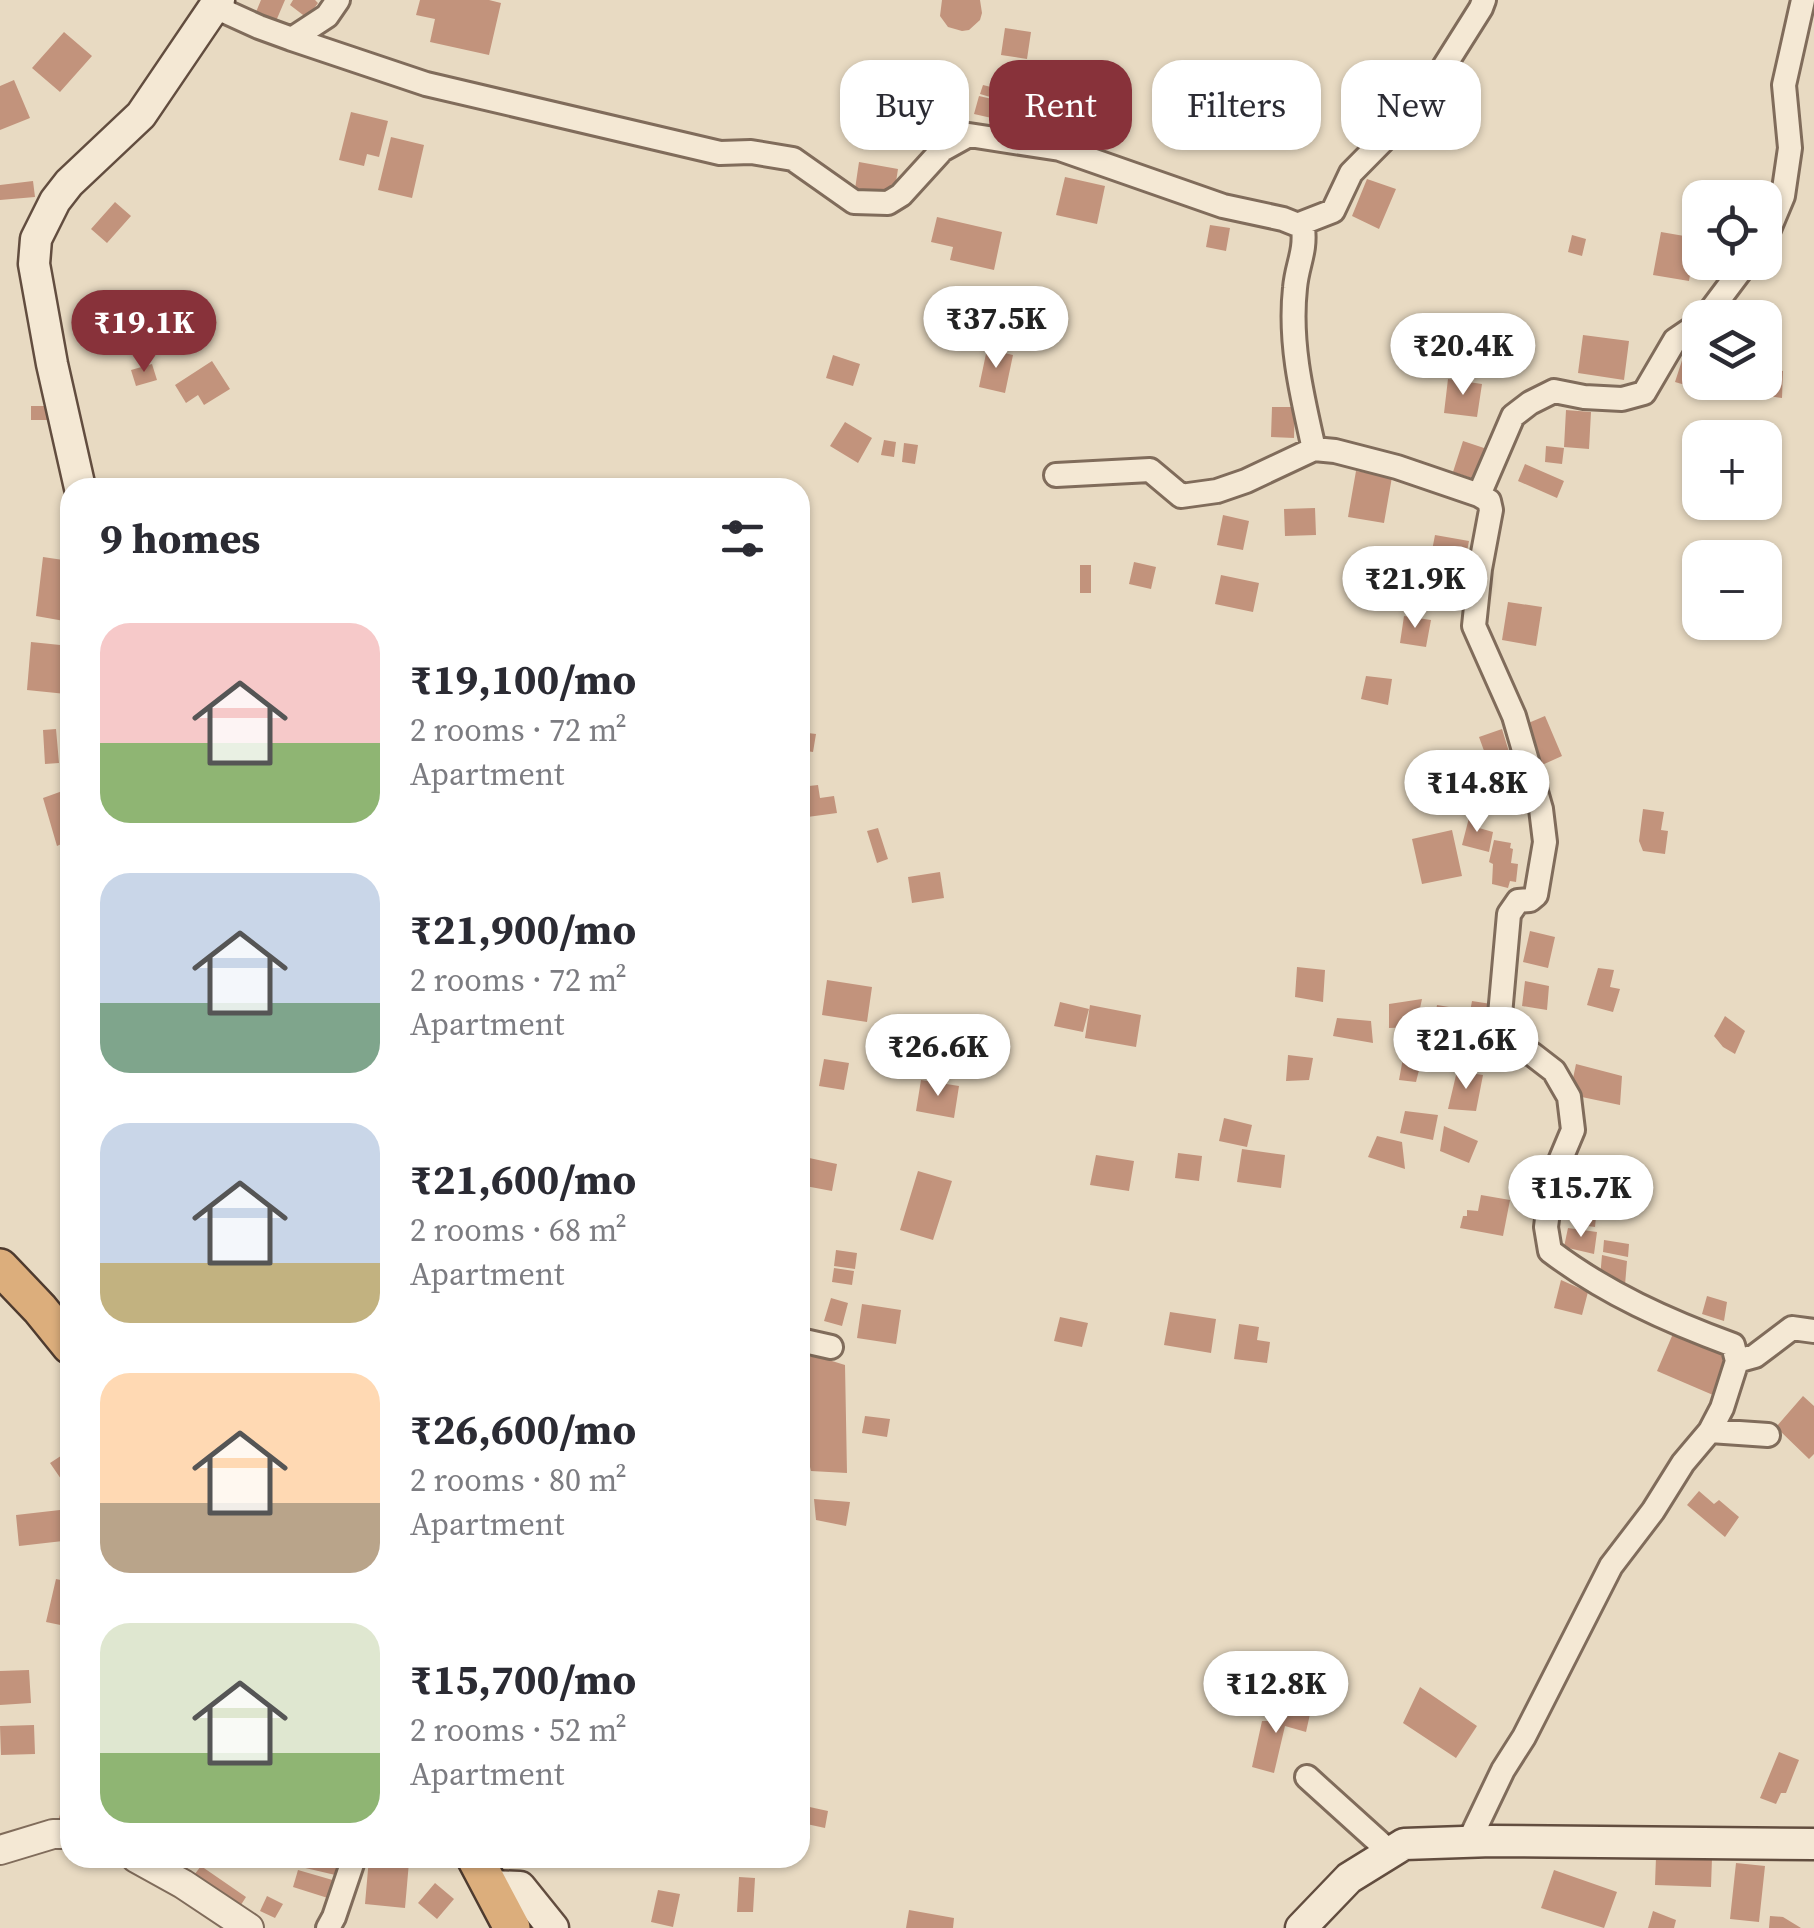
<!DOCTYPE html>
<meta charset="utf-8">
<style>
:root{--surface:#fff;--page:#f7f7f7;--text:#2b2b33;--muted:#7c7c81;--accent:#88323a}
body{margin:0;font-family:"Source Serif 4",serif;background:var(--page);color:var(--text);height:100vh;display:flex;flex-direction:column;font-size:38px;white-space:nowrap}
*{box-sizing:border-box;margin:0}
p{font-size:32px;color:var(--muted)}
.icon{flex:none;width:55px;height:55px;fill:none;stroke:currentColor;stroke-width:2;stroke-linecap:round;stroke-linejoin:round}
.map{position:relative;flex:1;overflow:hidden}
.sheet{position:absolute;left:60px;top:478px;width:750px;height:1390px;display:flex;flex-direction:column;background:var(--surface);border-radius:30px;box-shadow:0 2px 8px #0004}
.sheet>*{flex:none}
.guide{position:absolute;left:840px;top:60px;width:822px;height:90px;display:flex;gap:20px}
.tools{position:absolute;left:1682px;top:180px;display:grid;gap:20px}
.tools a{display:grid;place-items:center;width:100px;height:100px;border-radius:20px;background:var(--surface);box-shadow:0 2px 8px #0004;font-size:50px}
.price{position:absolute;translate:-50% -85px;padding:0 22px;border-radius:35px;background:#fff;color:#222;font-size:32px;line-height:65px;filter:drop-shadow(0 2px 5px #0008)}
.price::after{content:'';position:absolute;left:50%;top:60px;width:30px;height:22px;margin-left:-15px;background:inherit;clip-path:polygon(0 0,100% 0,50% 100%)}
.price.on{background:var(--accent);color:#fff}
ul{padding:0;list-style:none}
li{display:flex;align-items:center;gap:30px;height:250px;padding:0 40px}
li span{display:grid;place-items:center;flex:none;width:280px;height:200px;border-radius:30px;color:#555}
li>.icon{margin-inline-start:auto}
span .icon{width:120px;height:120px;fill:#fffc;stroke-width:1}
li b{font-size:42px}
h2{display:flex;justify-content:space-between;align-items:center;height:120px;padding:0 40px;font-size:42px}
.chip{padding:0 35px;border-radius:30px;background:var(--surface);box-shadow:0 2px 8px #0004;font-size:35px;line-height:90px}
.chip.on{background:var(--accent);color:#fff}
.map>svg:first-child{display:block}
</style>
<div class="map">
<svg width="1814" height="1928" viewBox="0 0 1814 1928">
<rect width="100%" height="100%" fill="#e8dac2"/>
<path fill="#c2937c" d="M 261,0 L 285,0 L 276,21 L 256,12 Z
M 293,0 L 315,0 L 318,3 L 307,18 L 290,5 Z
M 420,0 L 489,0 L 501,3 L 489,55 L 430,42 L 435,19 L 416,15 Z
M 942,0 L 980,0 L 982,13 L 980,20 L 969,30 L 962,31 L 948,27 L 940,16 Z
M 1005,28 L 1031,32 L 1027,59 L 1001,55 Z
M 64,32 L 92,56 L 60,92 L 32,68 Z
M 14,80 L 30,118 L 0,130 L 0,86 Z
M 983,85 L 999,89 L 997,99 L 980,94 Z
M 1003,90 L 1020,93 L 1016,114 L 998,111 L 996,119 L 974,114 L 979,96 L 1001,101 Z
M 351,112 L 388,121 L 379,157 L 367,154 L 364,166 L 339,160 Z
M 391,137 L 424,145 L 412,198 L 378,190 Z
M 859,162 L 898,169 L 894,195 L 855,189 Z
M 1065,177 L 1105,186 L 1097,224 L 1056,215 Z
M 1367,179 L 1396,189 L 1379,229 L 1352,216 Z
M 1741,180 L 1772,187 L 1767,212 L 1765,198 L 1737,198 Z
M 33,181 L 35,197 L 0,200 L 0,185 Z
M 115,202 L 131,216 L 107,243 L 91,229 Z
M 937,217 L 1002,232 L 994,270 L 950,260 L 953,247 L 931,242 Z
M 1210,225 L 1230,228 L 1226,251 L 1206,247 Z
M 1661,232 L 1696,238 L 1689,281 L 1653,275 Z
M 1572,235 L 1586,239 L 1582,256 L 1568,252 Z
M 1583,335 L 1629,341 L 1624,380 L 1578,373 Z
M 1686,348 L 1700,352 L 1700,382 L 1715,382 L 1712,393 L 1675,382 Z
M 987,349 L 1013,355 L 1005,393 L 979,387 Z
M 833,355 L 860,364 L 853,386 L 826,378 Z
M 212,361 L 230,389 L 204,405 L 198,395 L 186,403 L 175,385 Z
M 152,364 L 157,380 L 136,386 L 131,370 Z
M 1765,367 L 1783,371 L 1782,398 L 1742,392 L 1744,382 L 1765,382 Z
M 1448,379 L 1482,384 L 1477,417 L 1444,413 Z
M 31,406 L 47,406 L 48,420 L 31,420 Z
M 1272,407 L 1295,407 L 1294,438 L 1271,437 Z
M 1566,410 L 1591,412 L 1589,449 L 1564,447 Z
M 845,422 L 872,438 L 858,463 L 830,446 Z
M 884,440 L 896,442 L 894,457 L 881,455 Z
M 1463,441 L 1490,450 L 1481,481 L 1453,472 Z
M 904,443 L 918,445 L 915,464 L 902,462 Z
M 1546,446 L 1564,448 L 1562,464 L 1545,462 Z
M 1525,464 L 1564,481 L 1557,498 L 1518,481 Z
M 1356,471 L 1392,477 L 1384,523 L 1348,517 Z
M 1315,508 L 1316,535 L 1285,536 L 1284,509 Z
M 1223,515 L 1249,521 L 1243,550 L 1217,545 Z
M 1435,535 L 1469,541 L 1463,572 L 1429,566 Z
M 43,557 L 70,561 L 70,622 L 36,616 Z
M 1134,562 L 1156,567 L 1151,589 L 1129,584 Z
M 1080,565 L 1091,565 L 1091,593 L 1080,593 Z
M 1221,575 L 1259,583 L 1253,612 L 1215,604 Z
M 1417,576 L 1454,585 L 1448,611 L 1411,602 Z
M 1508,602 L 1542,607 L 1536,646 L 1502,640 Z
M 1404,616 L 1431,620 L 1426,647 L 1400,643 Z
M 31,642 L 70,646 L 66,694 L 27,690 Z
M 1366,676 L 1392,679 L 1388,705 L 1361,699 Z
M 1545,716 L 1562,756 L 1542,765 L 1526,724 Z
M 56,729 L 59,763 L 45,764 L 43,730 Z
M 1502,729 L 1509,752 L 1487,759 L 1479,737 Z
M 800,732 L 816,734 L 813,752 L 800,750 Z
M 818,785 L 820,798 L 834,796 L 837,813 L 800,818 L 800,787 Z
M 68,789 L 70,800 L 70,840 L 57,846 L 43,798 Z
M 1527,789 L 1533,811 L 1521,815 L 1514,792 Z
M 1643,809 L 1664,812 L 1661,830 L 1668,831 L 1665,854 L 1643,851 L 1639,841 Z
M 1470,814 L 1482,817 L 1479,828 L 1493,832 L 1489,852 L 1462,845 Z
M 878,828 L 888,859 L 877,863 L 867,831 Z
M 1452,830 L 1462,876 L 1422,884 L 1412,839 Z
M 1494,840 L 1511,843 L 1510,848 L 1513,849 L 1511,863 L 1518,864 L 1516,882 L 1510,881 L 1508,888 L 1492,884 L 1493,864 L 1489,862 Z
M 940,872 L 944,898 L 912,903 L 908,877 Z
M 1530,931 L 1555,937 L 1548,968 L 1523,962 Z
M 1297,967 L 1325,970 L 1323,1002 L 1295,997 Z
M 1598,968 L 1614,970 L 1610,987 L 1620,989 L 1613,1012 L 1587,1005 Z
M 827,980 L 872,987 L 867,1022 L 822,1015 Z
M 1525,981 L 1549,986 L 1547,1010 L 1522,1006 Z
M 1422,999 L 1416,1027 L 1389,1028 L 1389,1004 Z
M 1472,1001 L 1491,1004 L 1486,1031 L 1467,1028 Z
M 1060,1002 L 1089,1009 L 1083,1032 L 1054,1026 Z
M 1090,1005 L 1141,1015 L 1136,1047 L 1085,1038 Z
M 1437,1005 L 1461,1009 L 1454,1039 L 1432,1033 Z
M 1725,1016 L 1745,1031 L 1735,1054 L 1723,1047 L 1714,1036 Z
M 1337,1018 L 1371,1021 L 1373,1043 L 1333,1036 Z
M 1405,1047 L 1424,1050 L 1416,1082 L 1399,1080 Z
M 1288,1055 L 1313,1058 L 1309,1080 L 1286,1081 Z
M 824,1059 L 849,1063 L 844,1090 L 819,1086 Z
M 1576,1064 L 1622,1076 L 1620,1105 L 1577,1096 L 1579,1091 L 1571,1088 Z
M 1457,1071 L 1483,1075 L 1476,1111 L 1448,1109 Z
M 921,1080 L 959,1086 L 954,1118 L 916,1111 Z
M 1405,1111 L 1438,1115 L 1433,1140 L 1400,1133 Z
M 1224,1118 L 1252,1125 L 1247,1147 L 1219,1141 Z
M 1444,1126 L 1478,1141 L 1469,1163 L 1440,1151 Z
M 1377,1136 L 1402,1142 L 1405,1169 L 1368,1157 Z
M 1242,1149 L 1285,1155 L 1281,1188 L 1237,1182 Z
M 1178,1153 L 1202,1156 L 1199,1181 L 1175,1178 Z
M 1096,1155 L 1134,1161 L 1129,1191 L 1090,1185 Z
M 800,1156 L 837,1164 L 832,1191 L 800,1185 Z
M 918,1171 L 952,1181 L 933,1240 L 900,1230 Z
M 1616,1171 L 1639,1176 L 1632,1210 L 1609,1205 Z
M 1481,1195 L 1510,1200 L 1503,1236 L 1460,1228 L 1463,1216 L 1467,1216 L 1467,1210 L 1478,1211 Z
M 1574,1214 L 1596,1217 L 1595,1227 L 1573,1224 Z
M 1568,1228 L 1597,1232 L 1594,1254 L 1564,1247 Z
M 1604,1240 L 1629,1244 L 1628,1257 L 1603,1252 Z
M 836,1250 L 857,1253 L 855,1269 L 834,1266 Z
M 1602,1255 L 1627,1261 L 1625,1285 L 1600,1278 Z
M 834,1268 L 854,1271 L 852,1285 L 832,1282 Z
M 1561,1280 L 1588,1292 L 1582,1315 L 1554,1308 Z
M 1707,1296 L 1727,1302 L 1724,1321 L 1702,1314 Z
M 831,1298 L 848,1303 L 842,1326 L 824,1321 Z
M 862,1304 L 901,1310 L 896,1344 L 857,1338 Z
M 1170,1312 L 1216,1319 L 1211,1353 L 1164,1345 Z
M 1060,1317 L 1088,1323 L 1082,1347 L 1054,1341 Z
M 1239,1324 L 1259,1327 L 1257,1340 L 1270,1342 L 1267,1363 L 1234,1359 Z
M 1675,1329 L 1728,1358 L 1713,1395 L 1657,1371 Z
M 800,1357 L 819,1357 L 845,1365 L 847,1473 L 811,1471 L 809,1463 L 800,1461 Z
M 1803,1396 L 1814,1406 L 1814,1454 L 1809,1459 L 1776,1427 Z
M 865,1416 L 890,1419 L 887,1437 L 862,1433 Z
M 70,1450 L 70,1492 L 50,1463 Z
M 1699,1491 L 1714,1504 L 1719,1500 L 1739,1517 L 1725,1537 L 1687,1505 Z
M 814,1499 L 850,1502 L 846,1526 L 816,1520 Z
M 60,1510 L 63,1541 L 19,1546 L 16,1515 Z
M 56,1579 L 70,1582 L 70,1627 L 46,1622 Z
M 29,1670 L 31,1703 L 0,1705 L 0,1671 Z
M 1420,1687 L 1477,1726 L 1456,1758 L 1403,1723 Z
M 1275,1706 L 1310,1714 L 1306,1732 L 1285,1726 L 1274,1773 L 1252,1767 L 1262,1721 L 1272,1721 Z
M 34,1725 L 35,1754 L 1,1755 L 0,1726 Z
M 1779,1752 L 1799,1760 L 1786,1793 L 1781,1793 L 1776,1804 L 1760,1798 Z
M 69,1781 L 70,1781 L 70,1821 L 59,1818 Z
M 805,1806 L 828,1811 L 825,1828 L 802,1823 Z
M 1656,1857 L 1712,1858 L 1711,1887 L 1655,1885 Z
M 304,1858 L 348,1858 L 344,1877 L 301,1867 Z
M 369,1858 L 409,1862 L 405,1908 L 365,1904 Z
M 1736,1863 L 1765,1866 L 1759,1922 L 1730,1919 Z
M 201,1866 L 246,1897 L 237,1911 L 191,1879 Z
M 298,1870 L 336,1881 L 331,1899 L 293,1887 Z
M 1554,1870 L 1617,1892 L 1604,1928 L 1541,1908 Z
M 739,1877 L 755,1878 L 753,1912 L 737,1912 Z
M 435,1883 L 454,1899 L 437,1919 L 418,1903 Z
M 658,1890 L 680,1894 L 673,1927 L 651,1922 Z
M 267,1896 L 283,1904 L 275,1918 L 260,1911 Z
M 909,1910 L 954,1918 L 953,1928 L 906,1928 Z
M 1653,1911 L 1676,1920 L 1674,1928 L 1648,1928 Z
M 1770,1916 L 1783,1917 L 1801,1928 L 1769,1928 Z"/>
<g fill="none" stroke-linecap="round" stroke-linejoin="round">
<defs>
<path id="minor" d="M 215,7 L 259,27 L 292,39 L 327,16 L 338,0
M 292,39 L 426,84 L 720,153 L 751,152 L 793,159 L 854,202 L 888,203 L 901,195 L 942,150 L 969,135 L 1060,149 L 1223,206 L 1283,219 L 1303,227 C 1306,253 1297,264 1295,288 C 1289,343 1302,396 1314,449
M 1297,225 L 1333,211 L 1351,173 L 1423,100 L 1481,8 L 1484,0
M 1765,239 L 1783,196 L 1790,148 L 1784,85 L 1803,0
M 1705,318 L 1747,262
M 1056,475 L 1150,470 L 1181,496 L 1217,491 L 1246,481 L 1314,449 L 1335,451 L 1397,467 L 1479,495 L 1489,501 L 1491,510 L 1480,569 L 1474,626 L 1514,716 L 1541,809 L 1545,842 L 1536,895 L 1530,900 L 1518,901 L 1509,914 L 1499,1026 L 1501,1044 L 1532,1054 L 1554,1071 L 1569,1097 L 1573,1130 L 1552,1180 L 1546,1227 L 1550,1251 C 1605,1293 1668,1321 1733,1345 L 1737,1361 L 1722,1408 L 1710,1431 L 1683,1463 L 1653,1511 L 1611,1566 L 1524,1737 L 1503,1770 L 1469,1841
M 1479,495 L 1513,416 L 1530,403 L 1554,391 L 1584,397 L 1622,399 L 1644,393 L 1675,340 L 1700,323
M 800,1340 L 831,1347
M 1737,1361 L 1755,1356 L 1792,1328 L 1814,1331
M 1710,1431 L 1768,1435
M 1307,1777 L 1391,1853
M 328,1928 L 334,1917 L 354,1858"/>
<path id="tertiary" d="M 0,1850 L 53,1834 L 70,1834
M 136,1858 L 183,1884 L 249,1928"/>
<path id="secondary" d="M 80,488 L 52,364 L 34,264 L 36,239 L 55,201 L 69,183 L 141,115 L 219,0
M 490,1886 L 520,1887 L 553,1928
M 1301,1928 L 1349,1878 L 1404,1844 L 1492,1841 L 1814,1844"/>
<path id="trunk" d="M 0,1267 L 40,1309 L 70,1346
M 475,1858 L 512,1928"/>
</defs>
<use href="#minor" stroke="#806c5b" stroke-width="28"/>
<use href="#tertiary" stroke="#806c5b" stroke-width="32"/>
<use href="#secondary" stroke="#624d3f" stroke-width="35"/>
<use href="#trunk" stroke="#4e3b2f" stroke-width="40"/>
<use href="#minor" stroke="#f4e8d4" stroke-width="22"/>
<use href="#tertiary" stroke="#f4e8d4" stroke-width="28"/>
<use href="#secondary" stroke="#f4e8d4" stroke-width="30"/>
<use href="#trunk" stroke="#dcae7c" stroke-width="35"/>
</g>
</svg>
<div class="tools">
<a><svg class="icon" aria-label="locate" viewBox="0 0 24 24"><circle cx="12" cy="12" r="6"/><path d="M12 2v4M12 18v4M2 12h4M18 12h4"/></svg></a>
<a><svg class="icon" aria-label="layers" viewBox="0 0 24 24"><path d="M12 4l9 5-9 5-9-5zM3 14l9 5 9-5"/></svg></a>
<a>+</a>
<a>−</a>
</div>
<b class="price" style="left:996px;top:371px">₹37.5K</b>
<b class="price on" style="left:144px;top:375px">₹19.1K</b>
<b class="price" style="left:1463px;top:398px">₹20.4K</b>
<b class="price" style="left:1415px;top:631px">₹21.9K</b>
<b class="price" style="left:1477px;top:835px">₹14.8K</b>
<b class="price" style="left:1466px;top:1092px">₹21.6K</b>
<b class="price" style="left:938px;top:1099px">₹26.6K</b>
<b class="price" style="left:1581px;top:1240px">₹15.7K</b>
<b class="price" style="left:1276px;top:1736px">₹12.8K</b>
<div class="guide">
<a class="chip">Buy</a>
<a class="chip on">Rent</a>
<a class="chip">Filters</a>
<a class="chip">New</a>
</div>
<section class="sheet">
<h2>9 homes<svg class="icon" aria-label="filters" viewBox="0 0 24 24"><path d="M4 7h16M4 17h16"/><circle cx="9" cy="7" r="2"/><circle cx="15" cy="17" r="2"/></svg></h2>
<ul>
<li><span style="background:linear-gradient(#f6c9c9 60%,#8fb573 0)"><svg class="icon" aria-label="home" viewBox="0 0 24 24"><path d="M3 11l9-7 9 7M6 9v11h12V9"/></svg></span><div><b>₹19,100/mo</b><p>2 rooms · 72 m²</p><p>Apartment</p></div></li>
<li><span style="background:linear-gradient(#c9d6e8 65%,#7fa58c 0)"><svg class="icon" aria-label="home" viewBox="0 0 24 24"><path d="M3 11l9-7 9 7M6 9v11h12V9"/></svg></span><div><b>₹21,900/mo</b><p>2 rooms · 72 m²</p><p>Apartment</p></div></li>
<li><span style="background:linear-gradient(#c9d6e8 70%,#c2b280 0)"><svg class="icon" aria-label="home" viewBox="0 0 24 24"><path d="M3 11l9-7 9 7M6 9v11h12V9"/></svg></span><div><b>₹21,600/mo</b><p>2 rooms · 68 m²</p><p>Apartment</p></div></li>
<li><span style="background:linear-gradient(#ffd9b3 65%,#b9a48a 0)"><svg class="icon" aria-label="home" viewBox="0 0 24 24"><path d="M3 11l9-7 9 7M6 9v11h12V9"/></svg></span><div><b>₹26,600/mo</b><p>2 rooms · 80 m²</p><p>Apartment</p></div></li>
<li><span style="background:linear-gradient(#dfe7d0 65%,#8fb573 0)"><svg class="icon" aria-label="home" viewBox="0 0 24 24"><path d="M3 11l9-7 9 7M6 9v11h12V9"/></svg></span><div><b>₹15,700/mo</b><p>2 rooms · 52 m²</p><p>Apartment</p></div></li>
</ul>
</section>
</div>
